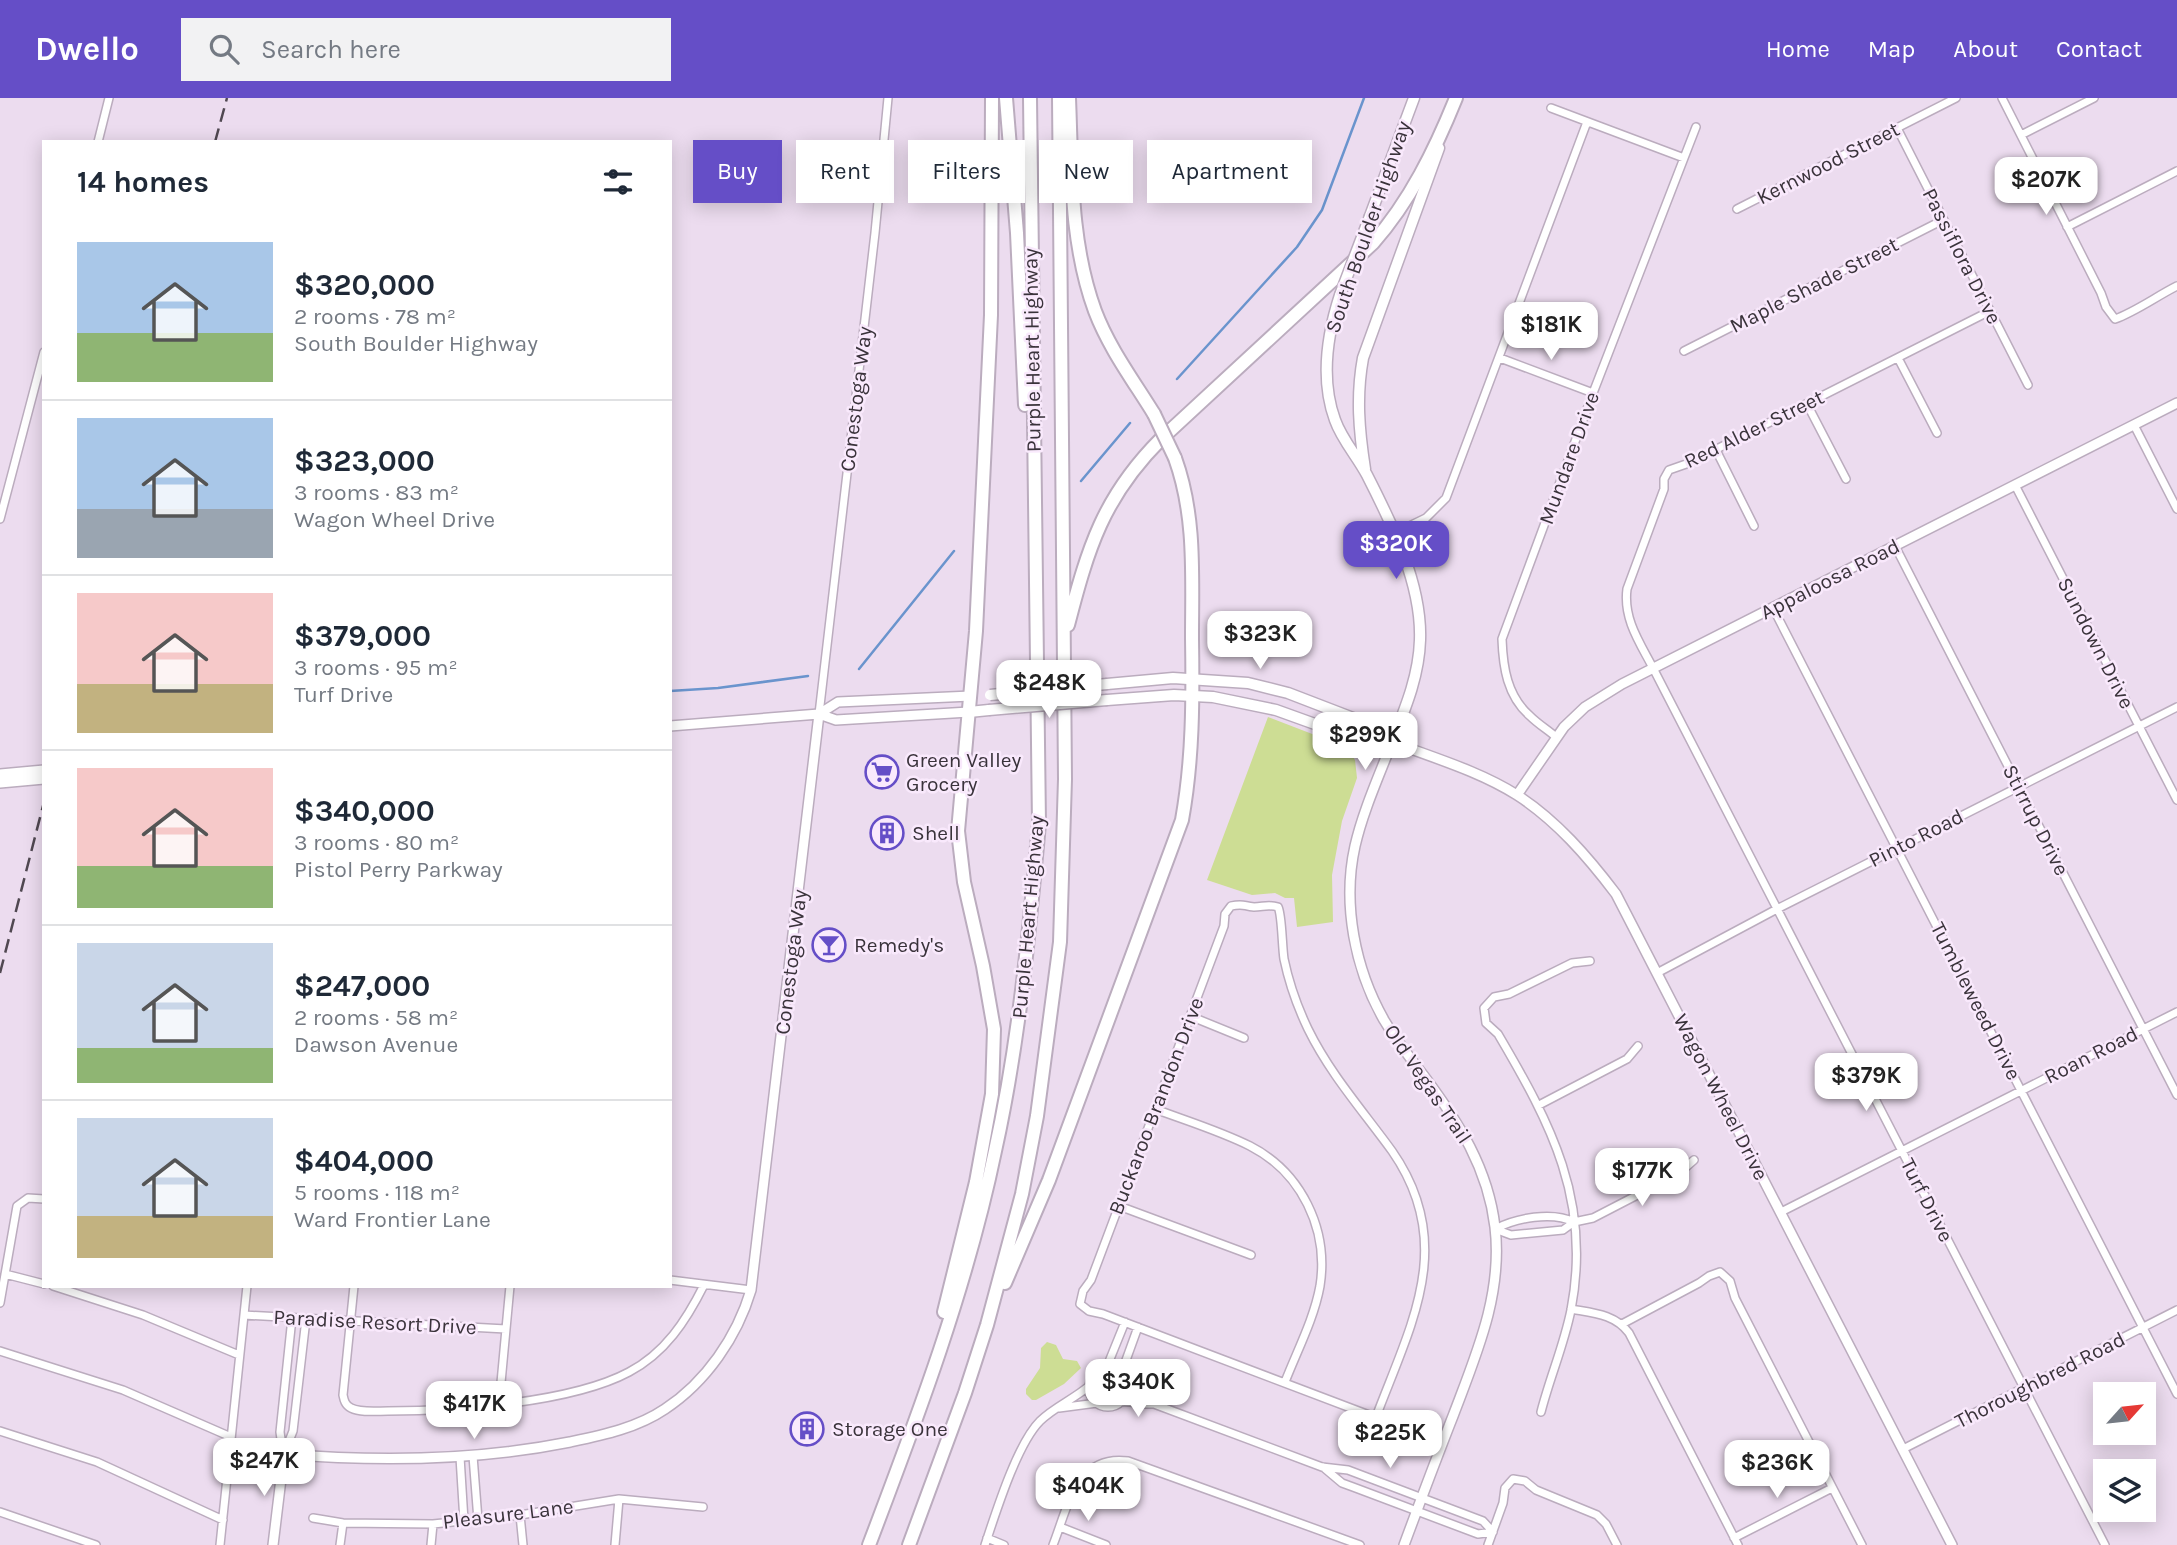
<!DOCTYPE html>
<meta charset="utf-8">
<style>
:root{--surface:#fff;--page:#f2f2f3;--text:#1f2937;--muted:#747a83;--line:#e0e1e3;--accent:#654ec7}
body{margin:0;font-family:Karla,sans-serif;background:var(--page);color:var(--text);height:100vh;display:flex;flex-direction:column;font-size:26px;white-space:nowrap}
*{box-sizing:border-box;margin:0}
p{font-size:23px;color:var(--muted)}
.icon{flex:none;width:38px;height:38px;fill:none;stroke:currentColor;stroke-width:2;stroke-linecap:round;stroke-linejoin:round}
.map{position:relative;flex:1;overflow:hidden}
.details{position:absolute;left:42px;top:42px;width:630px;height:1148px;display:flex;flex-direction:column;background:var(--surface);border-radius:0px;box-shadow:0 4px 18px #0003}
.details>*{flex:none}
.hud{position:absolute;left:693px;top:42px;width:665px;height:63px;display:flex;gap:14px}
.needle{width:46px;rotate:63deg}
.buttons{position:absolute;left:2093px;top:1284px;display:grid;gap:14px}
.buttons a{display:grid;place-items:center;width:63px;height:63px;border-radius:0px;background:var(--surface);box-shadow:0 4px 18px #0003;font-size:35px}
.price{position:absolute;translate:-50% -60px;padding:0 16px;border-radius:14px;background:#fff;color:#222;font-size:23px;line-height:46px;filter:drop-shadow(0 2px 4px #0008)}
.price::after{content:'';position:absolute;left:50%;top:42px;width:21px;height:16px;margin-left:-10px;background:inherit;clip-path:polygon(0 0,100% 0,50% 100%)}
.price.active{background:var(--accent);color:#fff}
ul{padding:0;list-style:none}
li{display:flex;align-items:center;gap:21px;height:175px;padding:0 35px}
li+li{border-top:2px solid var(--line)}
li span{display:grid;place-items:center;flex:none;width:196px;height:140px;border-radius:0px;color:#555}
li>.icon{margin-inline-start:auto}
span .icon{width:84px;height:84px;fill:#fffc;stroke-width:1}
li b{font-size:30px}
h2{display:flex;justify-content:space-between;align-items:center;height:84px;padding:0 35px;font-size:30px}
.tag{padding:0 24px;border-radius:0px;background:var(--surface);box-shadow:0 4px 18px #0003;font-size:24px;line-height:63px}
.tag.active{background:var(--accent);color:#fff}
header{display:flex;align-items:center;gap:42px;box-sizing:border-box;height:98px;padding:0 35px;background:var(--accent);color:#fff}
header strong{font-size:33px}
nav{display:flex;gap:38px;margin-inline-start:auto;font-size:24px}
.search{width:490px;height:63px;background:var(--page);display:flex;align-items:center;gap:18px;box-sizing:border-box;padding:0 24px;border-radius:0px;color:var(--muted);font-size:26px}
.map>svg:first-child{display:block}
</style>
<header>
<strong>Dwello</strong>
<div class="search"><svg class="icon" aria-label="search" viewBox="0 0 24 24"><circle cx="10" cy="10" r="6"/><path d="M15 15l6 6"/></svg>Search here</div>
<nav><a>Home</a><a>Map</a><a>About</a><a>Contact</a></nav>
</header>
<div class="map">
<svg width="2177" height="1447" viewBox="0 0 2177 1447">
<rect width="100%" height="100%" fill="#ecdcef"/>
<path fill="#cddd94" d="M 1268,619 L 1346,649 L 1355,662 L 1357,680 L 1342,723 L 1332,777 L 1333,824 L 1297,829 L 1294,800 L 1285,800 L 1275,795 L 1252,797 L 1207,782 Z
M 1047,1244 L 1056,1247 L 1063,1261 L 1077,1263 L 1081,1270 L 1064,1286 L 1036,1302 L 1032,1302 L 1026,1296 L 1026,1291 L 1040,1270 L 1041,1250 Z"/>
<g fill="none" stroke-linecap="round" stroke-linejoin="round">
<path stroke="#6a94cd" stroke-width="2.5" d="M 1177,281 L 1297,149 L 1322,112 L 1364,0
M 1081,383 L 1130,325
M 859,571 L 954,453
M 670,593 L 718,590 L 808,578"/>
<defs>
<path id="minor" d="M 2002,0 L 2101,195 L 2106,209 L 2115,221 C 2135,214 2157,198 2177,188
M 1551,10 L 1684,60
M 1897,30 L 2028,287
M 2021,37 L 2094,0
M 98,44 L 109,0
M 1737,111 L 1956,0
M 2067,129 L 2177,73
M 1990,213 L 1689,365 L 1669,372 L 1664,381 L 1664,391 L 1627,491 C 1623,521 1640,545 1653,570 L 2105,1447
M 1684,253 L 1943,122
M 1500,260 L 1593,295
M 1898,260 L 1937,335
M 1807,306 L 1846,381
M 2134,327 L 2177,411
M 1716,352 L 1754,428
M 2015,387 L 2177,702
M 0,421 L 44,254
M 1393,436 L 1426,420 L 1446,400 L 1587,24
M 1895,448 L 2177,997
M 1773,510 L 2177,1296
M 819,616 L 875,135 L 888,0
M 1556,639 C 1548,632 1538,626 1530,618 C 1507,598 1503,569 1502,541 L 1593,295 L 1696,29
M 1657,875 L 1777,811 L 2177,609
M 1190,918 L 1244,940
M 1539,1007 L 1627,961 L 1638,948
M 1155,1011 C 1187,1023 1220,1033 1250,1048 C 1301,1074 1329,1131 1320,1188 C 1314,1221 1297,1253 1285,1284
M 1119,1108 L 1251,1157
M 1781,1114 L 2177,914
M 1495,1131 L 1511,1137 L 1563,1132 L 1574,1124 L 1593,1120 L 1678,1076 L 1694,1062
M 1495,1131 C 1516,1120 1552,1113 1574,1124
M 5,1176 L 44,1186
M 670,1182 L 751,1192
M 53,1188 L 143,1217 L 239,1257
M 354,1188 L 343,1297 C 344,1302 345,1307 351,1310 C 361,1315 377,1313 388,1313 C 454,1313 571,1305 629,1274 C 665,1255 686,1223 704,1187
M 0,1205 L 17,1108 L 28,1100 L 44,1101
M 1571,1211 C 1593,1215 1615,1216 1629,1235 L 1738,1447
M 244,1217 L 506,1231
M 1622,1226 L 1699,1185 L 1709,1178 L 1720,1174 L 1730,1183 L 1735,1200 L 1862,1447
M 0,1253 L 123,1292 L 231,1339
M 1106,1271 L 1125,1224
M1089 1290a19 19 0 1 1 38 0a19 19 0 1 1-38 0Z
M 1121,1276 L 1138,1229
M 1126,1286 L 1154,1306 L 1322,1369 L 1348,1372 L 1483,1423 L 1493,1434
M 1121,1304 C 1132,1303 1142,1307 1154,1306
M 499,1306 L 510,1188
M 1059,1310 L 1097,1305
M 1541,1314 C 1550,1279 1564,1247 1571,1212 C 1592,1103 1551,1026 1498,936 L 1486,925 L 1484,910 L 1494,899 L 1509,896 L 1572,865 L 1590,863
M 1376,1319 C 1411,1226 1457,1146 1392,1053 C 1363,1013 1330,976 1308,931 C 1297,908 1289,885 1284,861 C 1282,848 1282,816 1278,809 C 1268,806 1263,809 1254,809 C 1243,808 1244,805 1231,808 L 1225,816 L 1224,828 L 1091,1182 L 1083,1193 L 1080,1206 L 1089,1213 L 1103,1216 L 1406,1331
M 0,1333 L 97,1364 L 223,1422
M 1903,1351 L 2177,1212
M 283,1355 L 280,1334 L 292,1220
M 284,1356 L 293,1333 L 306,1221
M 473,1358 L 478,1422
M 460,1359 L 464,1423
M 1323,1369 L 1342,1385 L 1353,1389 L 1478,1436 L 1493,1434
M 0,1414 L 96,1447
M 520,1417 L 523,1447
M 313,1420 L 343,1425 L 433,1426 L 520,1417 L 619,1401 L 703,1409
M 1060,1429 L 1106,1447
M 987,1440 L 1004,1447
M 1734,1440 L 1832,1390
M 220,1447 L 247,1188
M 340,1447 L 343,1425
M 431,1447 L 433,1426
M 615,1447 L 619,1401
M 985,1447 C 996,1414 1017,1346 1040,1323 C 1054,1309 1074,1301 1089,1288
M 1053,1447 C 1068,1409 1076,1356 1128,1363 L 1360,1447
M 1488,1447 L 1503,1405 L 1505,1390 L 1513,1381 L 1525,1383 L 1536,1392 L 1597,1417 L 1606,1426 L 1617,1447"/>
<path id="tertiary" d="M 819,616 L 838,604 L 971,598
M 670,628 L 819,616 L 836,622 L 969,614
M 0,676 L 44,672
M 0,685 L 44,681
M 1517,697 L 1564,629 L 1585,609 L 1622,586 L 2177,305
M 273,1447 L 284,1356 C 380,1364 475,1363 570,1344 C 603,1337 637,1330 665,1311 C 706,1284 737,1239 751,1192 L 819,616
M 1404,1447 C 1420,1404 1436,1361 1453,1318 C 1476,1257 1503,1196 1495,1129 C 1488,1070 1459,1025 1424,978 C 1410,960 1396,942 1384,922 C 1355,871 1342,806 1355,748 C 1363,713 1379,678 1392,644 C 1434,660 1479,673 1517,697 C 1556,722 1588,759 1616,796 L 1952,1447"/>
<path id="secondary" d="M 1370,118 L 1414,0
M 1340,197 C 1327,237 1320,281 1335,322 C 1342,342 1357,358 1367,377 C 1392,426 1422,486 1420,542 C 1419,578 1405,611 1392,644
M 1365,371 C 1359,333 1356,298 1363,260 L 1439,50
M 1107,586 L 1173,580 L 1248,585 L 1288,595 L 1366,625 L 1392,644
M 1107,602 L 1174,597 L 1213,599 L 1276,612 L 1362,643 L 1392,644
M 969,614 L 989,612"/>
<path id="motorway" d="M 1006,0 L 1017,135 L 1025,307
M 1069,0 C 1072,72 1070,145 1095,213 C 1109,250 1133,282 1154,316
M 1068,527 C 1088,450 1103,399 1161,341 L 1373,145 C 1410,103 1435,52 1456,0
M 1005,1185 L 1049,1082 L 1182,722 C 1193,661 1193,601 1192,540 C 1192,478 1196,418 1175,360
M 944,1214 L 976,1084 L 992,996 L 994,931 L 983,868 L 964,784 L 958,733 L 976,533 L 991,217 L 992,0
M 869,1447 C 918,1318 967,1188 995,1053 C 1019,945 1029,836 1039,726 L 1030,0
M 909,1447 L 965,1295 L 987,1227 L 1022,1096 L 1037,1018 L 1060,844 L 1065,681 L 1059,0"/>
</defs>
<use href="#minor" stroke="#bbacbe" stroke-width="10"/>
<use href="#tertiary" stroke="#bbacbe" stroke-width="12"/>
<use href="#secondary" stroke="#bbacbe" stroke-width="13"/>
<use href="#motorway" stroke="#bbacbe" stroke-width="16"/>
<use href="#minor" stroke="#fff" stroke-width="7"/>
<use href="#tertiary" stroke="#fff" stroke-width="9"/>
<use href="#secondary" stroke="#fff" stroke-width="10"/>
<use href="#motorway" stroke="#fff" stroke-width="12"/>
<path stroke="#504851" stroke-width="2.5" stroke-dasharray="14 7" stroke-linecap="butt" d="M 215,44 L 227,0
M 0,875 L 44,704"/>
<defs>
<path id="secondary-bridge" d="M 1340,197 L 1370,118
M 990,597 L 1107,586
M 989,612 L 1107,602"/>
<path id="motorway-bridge" d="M 1154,316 L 1175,360"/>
</defs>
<use href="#secondary-bridge" stroke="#bbacbe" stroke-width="13" stroke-linecap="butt"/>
<use href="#motorway-bridge" stroke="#bbacbe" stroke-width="16" stroke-linecap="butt"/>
<use href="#secondary-bridge" stroke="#fff" stroke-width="10"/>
<use href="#motorway-bridge" stroke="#fff" stroke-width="12"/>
</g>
<defs>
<symbol id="supermarket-ring" viewBox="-11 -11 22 22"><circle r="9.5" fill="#f9e9fc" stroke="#654ec7" stroke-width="1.5"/><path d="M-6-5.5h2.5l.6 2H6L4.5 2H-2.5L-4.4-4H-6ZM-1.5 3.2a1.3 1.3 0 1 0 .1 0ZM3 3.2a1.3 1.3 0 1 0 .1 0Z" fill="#654ec7"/></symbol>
<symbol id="building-ring" viewBox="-11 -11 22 22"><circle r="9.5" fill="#f9e9fc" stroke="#654ec7" stroke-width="1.5"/><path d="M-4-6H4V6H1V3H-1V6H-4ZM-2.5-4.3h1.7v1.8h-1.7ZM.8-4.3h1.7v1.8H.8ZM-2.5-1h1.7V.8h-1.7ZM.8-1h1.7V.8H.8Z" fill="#654ec7"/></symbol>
<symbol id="bar-ring" viewBox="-11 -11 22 22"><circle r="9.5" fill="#f9e9fc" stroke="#654ec7" stroke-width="1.5"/><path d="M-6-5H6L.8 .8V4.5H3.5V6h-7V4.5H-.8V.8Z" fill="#654ec7"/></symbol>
</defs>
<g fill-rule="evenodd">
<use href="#supermarket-ring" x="863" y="655" width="38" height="38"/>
<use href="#building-ring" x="868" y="716" width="38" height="38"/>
<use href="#bar-ring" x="810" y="828" width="38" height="38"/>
<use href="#building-ring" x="788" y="1312" width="38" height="38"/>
</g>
<g text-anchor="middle" stroke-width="5" stroke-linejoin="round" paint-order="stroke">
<g font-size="21" fill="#3a333b" stroke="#f9e9fc">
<text transform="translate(1828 65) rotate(-27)" y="7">Kernwood Street</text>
<text transform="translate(1368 129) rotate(-71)" y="7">South Boulder Highway</text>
<text transform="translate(1962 158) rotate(63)" y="7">Passiflora Drive</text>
<text transform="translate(1814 187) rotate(-27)" y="7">Maple Shade Street</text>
<text transform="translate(1032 252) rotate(-91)" y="7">Purple Heart Highway</text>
<text transform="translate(856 301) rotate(-83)" y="7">Conestoga Way</text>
<text transform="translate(1754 331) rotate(-26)" y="7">Red Alder Street</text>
<text transform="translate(1569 360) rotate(-70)" y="7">Mundare Drive</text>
<text transform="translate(1830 481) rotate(-27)" y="7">Appaloosa Road</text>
<text transform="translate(2096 545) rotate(63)" y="7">Sundown Drive</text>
<text transform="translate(2036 722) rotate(63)" y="7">Stirrup Drive</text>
<text transform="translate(1916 740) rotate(-27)" y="7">Pinto Road</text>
<text transform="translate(1028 819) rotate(-85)" y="7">Purple Heart Highway</text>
<text transform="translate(791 864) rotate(-83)" y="7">Conestoga Way</text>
<text transform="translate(1976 903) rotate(63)" y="7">Tumbleweed Drive</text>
<text transform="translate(2091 957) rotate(-27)" y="7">Roan Road</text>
<text transform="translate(1428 986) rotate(56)" y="7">Old Vegas Trail</text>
<text transform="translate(1721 999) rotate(63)" y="7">Wagon Wheel Drive</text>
<text transform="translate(1156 1008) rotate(-69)" y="7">Buckaroo Brandon Drive</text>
<text transform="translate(1927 1102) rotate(63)" y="7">Turf Drive</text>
<text transform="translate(375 1224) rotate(3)" y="7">Paradise Resort Drive</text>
<text transform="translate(2040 1282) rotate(-27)" y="7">Thoroughbred Road</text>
<text transform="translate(508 1416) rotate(-7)" y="7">Pleasure Lane</text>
</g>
<g font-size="21" fill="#3a333b" stroke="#f9e9fc" text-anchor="start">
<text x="906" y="669">Green Valley<tspan x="906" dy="24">Grocery</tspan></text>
<text x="912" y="742">Shell</text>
<text x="854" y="854">Remedy's</text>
<text x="832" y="1338">Storage One</text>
</g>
</g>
</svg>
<div class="buttons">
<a><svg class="needle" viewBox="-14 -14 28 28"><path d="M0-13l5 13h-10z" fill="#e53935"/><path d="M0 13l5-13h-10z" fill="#747a83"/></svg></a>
<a><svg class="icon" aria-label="layers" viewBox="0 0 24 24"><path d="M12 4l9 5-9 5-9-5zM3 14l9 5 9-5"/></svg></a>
</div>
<b class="price" style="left:2046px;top:119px">$207K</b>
<b class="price" style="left:1551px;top:264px">$181K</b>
<b class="price active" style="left:1396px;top:483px">$320K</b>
<b class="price" style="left:1260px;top:573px">$323K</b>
<b class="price" style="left:1049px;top:622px">$248K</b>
<b class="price" style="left:1365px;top:674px">$299K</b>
<b class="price" style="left:1866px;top:1015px">$379K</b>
<b class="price" style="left:1642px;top:1110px">$177K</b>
<b class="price" style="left:1138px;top:1321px">$340K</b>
<b class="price" style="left:474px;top:1343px">$417K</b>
<b class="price" style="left:1390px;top:1372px">$225K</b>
<b class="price" style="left:264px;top:1400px">$247K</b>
<b class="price" style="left:1777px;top:1402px">$236K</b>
<b class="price" style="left:1088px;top:1425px">$404K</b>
<div class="hud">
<a class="tag active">Buy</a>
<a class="tag">Rent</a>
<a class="tag">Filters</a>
<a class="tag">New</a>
<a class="tag">Apartment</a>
</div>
<section class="details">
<h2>14 homes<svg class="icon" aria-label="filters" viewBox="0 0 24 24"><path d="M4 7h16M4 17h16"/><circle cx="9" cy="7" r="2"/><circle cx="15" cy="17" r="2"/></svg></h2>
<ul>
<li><span style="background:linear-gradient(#a9c7e8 65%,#8fb573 0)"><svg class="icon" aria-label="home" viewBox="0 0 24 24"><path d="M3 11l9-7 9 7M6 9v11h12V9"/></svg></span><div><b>$320,000</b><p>2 rooms · 78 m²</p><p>South Boulder Highway</p></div></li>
<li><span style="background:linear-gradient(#a9c7e8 65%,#9aa5b1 0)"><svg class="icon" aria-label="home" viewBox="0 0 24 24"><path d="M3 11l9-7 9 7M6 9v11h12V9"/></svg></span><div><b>$323,000</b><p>3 rooms · 83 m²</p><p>Wagon Wheel Drive</p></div></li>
<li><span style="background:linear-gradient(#f6c9c9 65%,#c2b280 0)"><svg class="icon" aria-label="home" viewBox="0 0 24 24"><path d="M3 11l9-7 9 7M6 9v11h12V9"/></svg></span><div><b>$379,000</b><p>3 rooms · 95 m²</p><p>Turf Drive</p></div></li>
<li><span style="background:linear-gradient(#f6c9c9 70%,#8fb573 0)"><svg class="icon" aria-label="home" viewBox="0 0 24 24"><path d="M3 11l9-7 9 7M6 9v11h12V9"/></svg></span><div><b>$340,000</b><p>3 rooms · 80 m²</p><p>Pistol Perry Parkway</p></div></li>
<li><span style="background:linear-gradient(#c9d6e8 75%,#8fb573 0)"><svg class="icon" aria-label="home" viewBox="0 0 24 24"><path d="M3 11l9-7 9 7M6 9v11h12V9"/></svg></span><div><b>$247,000</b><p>2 rooms · 58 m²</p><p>Dawson Avenue</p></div></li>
<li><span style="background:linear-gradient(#c9d6e8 70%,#c2b280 0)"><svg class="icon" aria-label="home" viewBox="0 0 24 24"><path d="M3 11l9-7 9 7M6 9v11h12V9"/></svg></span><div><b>$404,000</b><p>5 rooms · 118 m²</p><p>Ward Frontier Lane</p></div></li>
</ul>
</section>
</div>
